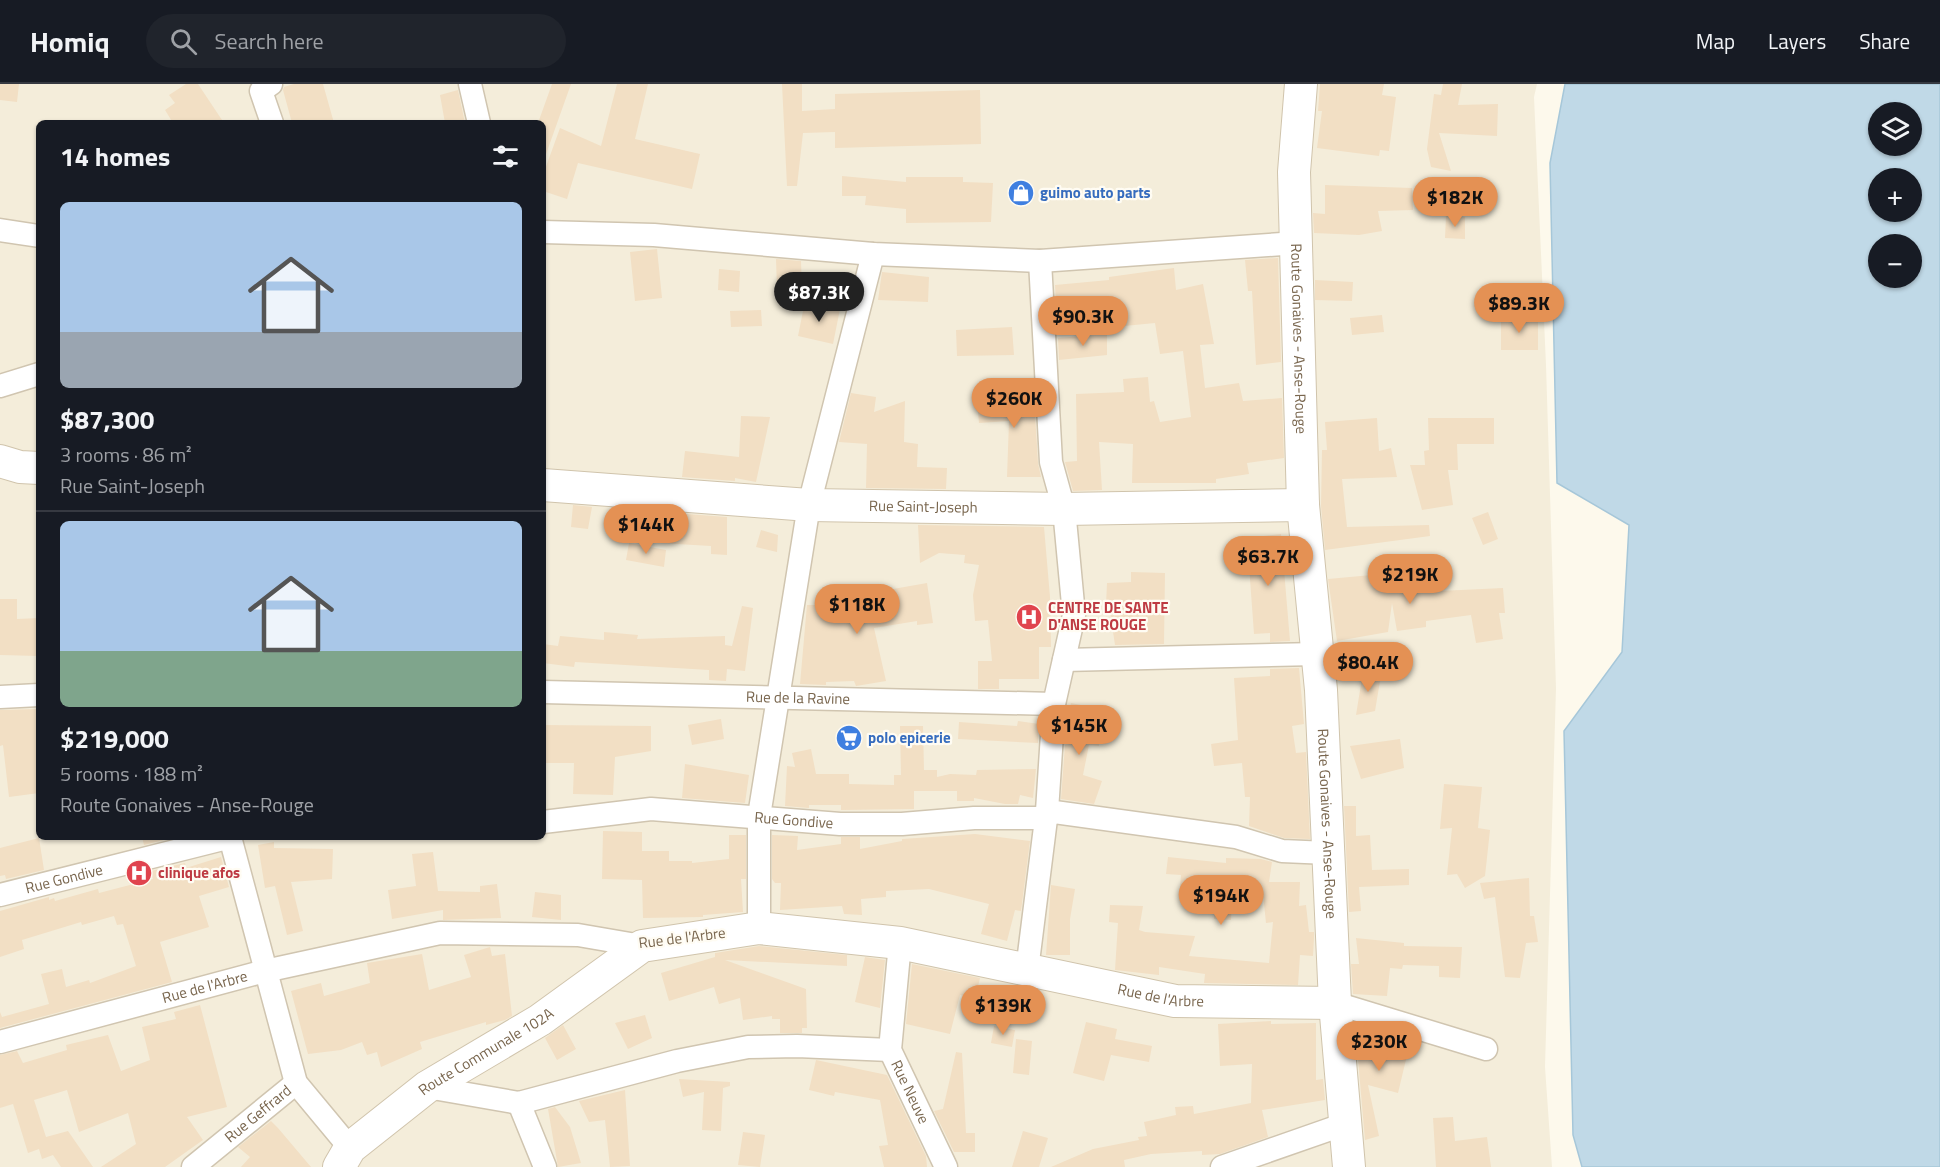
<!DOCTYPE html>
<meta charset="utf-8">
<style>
:root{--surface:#171b24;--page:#20242c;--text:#f1f3f6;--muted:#9ea1a6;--line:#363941;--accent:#e49154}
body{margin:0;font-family:"Titillium Web",sans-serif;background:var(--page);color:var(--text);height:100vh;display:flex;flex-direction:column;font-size:22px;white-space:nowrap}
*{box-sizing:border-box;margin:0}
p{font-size:20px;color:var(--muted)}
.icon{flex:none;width:33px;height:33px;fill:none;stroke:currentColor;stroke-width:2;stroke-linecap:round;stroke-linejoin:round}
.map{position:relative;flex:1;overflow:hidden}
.sheet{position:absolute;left:36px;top:36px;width:510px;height:720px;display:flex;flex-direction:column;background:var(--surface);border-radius:9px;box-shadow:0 2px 4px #0004}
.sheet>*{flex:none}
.fabs{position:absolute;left:1868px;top:18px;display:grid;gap:12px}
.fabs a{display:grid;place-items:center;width:54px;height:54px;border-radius:50%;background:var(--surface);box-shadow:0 2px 4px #0004;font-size:30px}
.price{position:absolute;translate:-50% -51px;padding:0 14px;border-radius:21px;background:var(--accent);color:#111;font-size:20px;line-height:39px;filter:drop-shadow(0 2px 3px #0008)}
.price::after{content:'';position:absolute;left:50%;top:36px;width:18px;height:14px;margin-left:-9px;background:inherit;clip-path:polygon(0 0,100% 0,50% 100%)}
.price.current{background:#222;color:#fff}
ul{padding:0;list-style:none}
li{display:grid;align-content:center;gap:12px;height:318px;padding:0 24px}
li+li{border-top:2px solid var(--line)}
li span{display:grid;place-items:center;height:186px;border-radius:9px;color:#555}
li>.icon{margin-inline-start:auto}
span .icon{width:108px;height:108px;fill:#fffc;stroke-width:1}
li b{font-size:26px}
h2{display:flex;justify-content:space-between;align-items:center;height:72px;padding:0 24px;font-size:26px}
header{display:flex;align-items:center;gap:36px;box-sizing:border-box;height:84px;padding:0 30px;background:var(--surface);border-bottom:2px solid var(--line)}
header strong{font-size:28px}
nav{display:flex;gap:33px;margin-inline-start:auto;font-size:21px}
.search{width:420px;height:54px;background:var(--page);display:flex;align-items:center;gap:15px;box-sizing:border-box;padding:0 21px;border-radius:33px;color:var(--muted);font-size:22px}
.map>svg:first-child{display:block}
</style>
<header>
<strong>Homiq</strong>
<div class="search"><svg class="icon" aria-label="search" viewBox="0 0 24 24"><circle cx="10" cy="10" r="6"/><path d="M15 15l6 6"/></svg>Search here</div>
<nav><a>Map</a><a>Layers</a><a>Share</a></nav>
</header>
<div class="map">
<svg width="1940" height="1083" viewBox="0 0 1940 1083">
<rect width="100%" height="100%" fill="#fdf9ec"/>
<path fill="#f4edda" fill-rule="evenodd" d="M 0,0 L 1537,0 L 1534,13 L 1546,281 L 1556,604 L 1545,983 L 1552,1083 L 0,1083 ZM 39,39 L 543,39 L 543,753 L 39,753 Z"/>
<path fill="#c0d9e7" stroke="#a6c7d9" stroke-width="1.5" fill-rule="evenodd" d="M 1565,0 L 1940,0 L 1940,1083 L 1582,1083 L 1573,1051 L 1564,647 L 1622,568 L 1629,441 L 1557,399 L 1550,79 ZM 1878,28 L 1911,28 L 1911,62 L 1878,62 ZM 1878,94 L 1911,94 L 1911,128 L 1878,128 ZM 1878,160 L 1911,160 L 1911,194 L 1878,194 Z"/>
<path fill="#f2dfc4" d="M 0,0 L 19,0 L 17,18 L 0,16 Z
M 186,0 L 198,0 L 224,39 L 173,39 L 165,26 L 175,19 L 169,11 Z
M 294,0 L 323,0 L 334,39 L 292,39 L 283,6 L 284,3 Z
M 552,0 L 571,0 L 545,73 L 543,73 L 543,39 L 538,39 Z
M 617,0 L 648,0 L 635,55 L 700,70 L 692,105 L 578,79 L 567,115 L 543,107 L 543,91 L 560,44 L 601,62 Z
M 782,0 L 802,0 L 802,27 L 835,25 L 835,10 L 980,6 L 981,60 L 835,64 L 835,48 L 803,49 L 797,102 L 787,102 Z
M 1320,0 L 1384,0 L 1382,11 L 1396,13 L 1389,67 L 1380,66 L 1379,72 L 1317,64 L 1322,27 L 1318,27 Z
M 1443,0 L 1462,0 L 1458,21 L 1498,20 L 1497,52 L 1439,49 L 1451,87 L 1431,83 L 1427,65 L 1434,10 L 1441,11 Z
M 458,6 L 465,39 L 445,39 L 440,11 Z
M 842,92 L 906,98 L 906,93 L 963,93 L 963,98 L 993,99 L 991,138 L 906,139 L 906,125 L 865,121 L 866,112 L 842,112 Z
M 1325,101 L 1412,104 L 1413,126 L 1378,127 L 1382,147 L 1359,151 L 1314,149 L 1313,129 L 1325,130 Z
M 1446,132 L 1465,133 L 1465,155 L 1445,154 Z
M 657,165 L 662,214 L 635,217 L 630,168 Z
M 1278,174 L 1281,278 L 1256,281 L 1252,207 L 1248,207 L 1245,176 Z
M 776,175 L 801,177 L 802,205 L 777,205 Z
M 1174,184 L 1176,206 L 1203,200 L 1214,260 L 1200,261 L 1205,304 L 1239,299 L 1243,317 L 1282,314 L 1284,374 L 1247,379 L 1249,390 L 1216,395 L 1216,399 L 1132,399 L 1133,360 L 1099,358 L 1102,406 L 1073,407 L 1065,378 L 1077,377 L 1076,310 L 1124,308 L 1123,295 L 1148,293 L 1150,318 L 1154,317 L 1160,338 L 1191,333 L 1183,267 L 1160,270 L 1155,239 L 1114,243 L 1111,216 L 1056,221 L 1055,201 L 1109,196 L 1109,193 Z
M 719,185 L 740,187 L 739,208 L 718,206 Z
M 882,188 L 929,193 L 928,218 L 878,216 Z
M 1315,196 L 1353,198 L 1352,217 L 1315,216 Z
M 805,217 L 840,225 L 833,260 L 798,252 Z
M 761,226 L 762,242 L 731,243 L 730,227 Z
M 1382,231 L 1384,248 L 1352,251 L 1350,234 Z
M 1501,234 L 1538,234 L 1538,266 L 1501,266 Z
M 1012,243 L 1014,271 L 957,272 L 956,246 Z
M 1107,250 L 1107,271 L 1059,276 L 1058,254 Z
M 1003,305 L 1004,315 L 1034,313 L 1038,379 L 1041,393 L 1007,393 L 1009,337 L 979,339 L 976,307 Z
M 851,309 L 876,313 L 874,328 L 905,317 L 904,358 L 918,360 L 917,383 L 947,384 L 946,405 L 866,404 L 867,360 L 839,358 Z
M 741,332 L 770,333 L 756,398 L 735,394 L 735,397 L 682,393 L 685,367 L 739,373 Z
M 1377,334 L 1379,367 L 1391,364 L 1397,393 L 1342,395 L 1347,443 L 1429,441 L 1430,452 L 1325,466 L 1321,422 L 1322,366 L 1327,366 L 1325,338 Z
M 1428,334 L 1494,334 L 1494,360 L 1457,360 L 1458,386 L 1448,386 L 1453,421 L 1422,426 L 1410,381 L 1425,381 L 1424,367 L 1429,366 Z
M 573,421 L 592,423 L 588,445 L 571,443 Z
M 660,428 L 727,433 L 727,471 L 711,470 L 711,462 L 659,459 Z
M 1488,428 L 1498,455 L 1483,461 L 1472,434 Z
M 918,441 L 1044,443 L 1050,513 L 1051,563 L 1039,563 L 1039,595 L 999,595 L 999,605 L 978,605 L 978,577 L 992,577 L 988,536 L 975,537 L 973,511 L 979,481 L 964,479 L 965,471 L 939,469 L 920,479 Z
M 761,446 L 778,451 L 777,468 L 756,463 Z
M 1281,450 L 1290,557 L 1270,558 L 1270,549 L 1254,550 L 1247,454 Z
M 629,459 L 666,466 L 664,483 L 626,476 Z
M 1415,487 L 1415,489 L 1438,487 L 1440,507 L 1503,504 L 1505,529 L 1499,529 L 1503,555 L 1476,559 L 1471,531 L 1426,537 L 1426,543 L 1397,547 L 1392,519 L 1388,548 L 1337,557 L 1328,495 Z
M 1131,488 L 1165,489 L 1164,560 L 1115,561 L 1109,521 L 1106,521 L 1107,499 L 1131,498 Z
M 927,499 L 933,539 L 917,541 L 917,537 L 874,544 L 886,597 L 856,602 L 854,597 L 826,598 L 826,601 L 800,600 L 807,521 L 862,521 L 859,509 L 892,511 L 893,505 Z
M 0,515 L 17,515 L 17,535 L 39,534 L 39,572 L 0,571 Z
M 742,522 L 753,524 L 745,587 L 727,585 L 726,597 L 709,596 L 709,586 L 575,578 L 574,583 L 543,579 L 543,560 L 558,562 L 560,552 L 604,556 L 604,548 L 638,551 L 637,555 L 725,552 L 725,561 L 732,562 Z
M 1299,584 L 1304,640 L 1292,642 L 1296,669 L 1306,668 L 1310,755 L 1284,754 L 1249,742 L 1250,713 L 1245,713 L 1242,679 L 1214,682 L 1211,660 L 1238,656 L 1234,594 L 1270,592 L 1270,585 Z
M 1363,588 L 1381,591 L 1375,627 L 1356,631 Z
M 1071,619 L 1096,624 L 1091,649 L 1100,650 L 1099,662 L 1089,661 L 1083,691 L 1102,697 L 1094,720 L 1061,715 L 1065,661 L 1069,660 L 1065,660 L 1066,645 Z
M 39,625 L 39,709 L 9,713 L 3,661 L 0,662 L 0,626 Z
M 721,635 L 724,655 L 692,661 L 688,641 Z
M 1018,637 L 1039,640 L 1038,659 L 958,655 L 959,638 L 1017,642 Z
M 543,641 L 651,642 L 651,667 L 615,673 L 613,711 L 573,710 L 574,679 L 543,679 Z
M 900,642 L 923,642 L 924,686 L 937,686 L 937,693 L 950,690 L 976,691 L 977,686 L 1036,685 L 1033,714 L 1020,711 L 1018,720 L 1005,720 L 974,714 L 974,717 L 957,717 L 957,707 L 914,707 L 914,725 L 841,726 L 841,721 L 809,721 L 809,724 L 785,722 L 787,682 L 795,683 L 792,669 L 811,665 L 816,690 L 849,690 L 849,700 L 894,701 L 894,691 L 901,691 Z
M 1400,655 L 1404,684 L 1361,695 L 1350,662 Z
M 685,680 L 749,691 L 745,719 L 682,714 Z
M 1444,700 L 1482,703 L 1478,744 L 1490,746 L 1485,792 L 1465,804 L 1457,790 L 1447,791 L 1452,744 L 1440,745 Z
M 1344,722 L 1356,722 L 1356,752 L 1370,751 L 1372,786 L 1409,785 L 1409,801 L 1359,803 L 1361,827 L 1349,828 Z
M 603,747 L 642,748 L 642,767 L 669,767 L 669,777 L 692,777 L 692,779 L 729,775 L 729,751 L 746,751 L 746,795 L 741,795 L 743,828 L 703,831 L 703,833 L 643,834 L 642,796 L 602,795 Z
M 975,750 L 1030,757 L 1021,827 L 1015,826 L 1007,857 L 981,850 L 989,820 L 929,805 L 886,807 L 886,813 L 861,815 L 862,831 L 844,830 L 842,822 L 780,826 L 781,799 L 775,799 L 772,795 L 772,751 L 798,752 L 797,766 L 841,760 L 841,753 L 860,753 L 860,765 L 902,757 L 902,755 Z
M 142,753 L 176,753 L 144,761 Z
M 39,754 L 44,786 L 6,795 L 5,791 L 0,792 L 0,764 Z
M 274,758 L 274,764 L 333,765 L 332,795 L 291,798 L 303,847 L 287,851 L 275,802 L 265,804 L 258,761 Z
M 433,768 L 438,807 L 480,808 L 480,802 L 497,800 L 501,834 L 443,836 L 443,826 L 392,835 L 388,806 L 416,802 L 412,770 Z
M 221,773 L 229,803 L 199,812 L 209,843 L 160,858 L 172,898 L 0,944 L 0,928 L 2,933 L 49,920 L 41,890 L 62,885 L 66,903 L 89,896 L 90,899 L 136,882 L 123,840 L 117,841 L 114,832 L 82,841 L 81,838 L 22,856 L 24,865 L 0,873 L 0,827 L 49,813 L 49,816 L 54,814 L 55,817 L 98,805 L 99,809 L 153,795 L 151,787 L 185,779 L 186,784 Z
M 1168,773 L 1226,779 L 1226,774 L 1261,775 L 1272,778 L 1269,798 L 1300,798 L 1299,822 L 1306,821 L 1309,848 L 1314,848 L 1314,854 L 1313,872 L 1300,871 L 1298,901 L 1204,899 L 1205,890 L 1159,883 L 1159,891 L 1115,886 L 1118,839 L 1109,838 L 1110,821 L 1143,822 L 1139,846 L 1145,848 L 1195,852 L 1189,872 L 1269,879 L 1273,838 L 1266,839 L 1263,810 L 1232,806 L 1231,836 L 1214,835 L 1215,807 L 1180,803 L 1181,791 L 1166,790 Z
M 1529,794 L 1530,832 L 1534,832 L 1538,858 L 1526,859 L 1520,894 L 1505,893 L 1495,813 L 1484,815 L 1480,799 Z
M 1051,801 L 1075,805 L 1070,835 L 1070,871 L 1046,871 Z
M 535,808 L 561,811 L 561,836 L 532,833 Z
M 1356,854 L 1404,859 L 1404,862 L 1462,863 L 1460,894 L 1439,893 L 1439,882 L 1403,881 L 1402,885 L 1390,884 L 1387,912 L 1353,910 L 1351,880 L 1359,880 Z
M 759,862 L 847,871 L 847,882 L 725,876 L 806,905 L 807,944 L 802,944 L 802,949 L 780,949 L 780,935 L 772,935 L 772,932 L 743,936 L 740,914 L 719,920 L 714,903 L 669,917 L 661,889 L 715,873 L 715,869 Z
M 490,863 L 492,872 L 505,870 L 512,932 L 505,936 L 486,941 L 486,938 L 420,958 L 422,965 L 381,983 L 377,968 L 367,971 L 362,958 L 341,966 L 308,970 L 291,907 L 321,899 L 324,912 L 370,899 L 367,879 L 422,870 L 429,906 L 471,893 L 464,871 Z
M 865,873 L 885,876 L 880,924 L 855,918 Z
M 912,880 L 980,894 L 975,915 L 960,911 L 950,950 L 906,940 Z
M 200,921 L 227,1023 L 187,1033 L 203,1056 L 165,1083 L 101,1083 L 136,1060 L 128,1029 L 79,1048 L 67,1006 L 34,1016 L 46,1053 L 68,1047 L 93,1083 L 61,1083 L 53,1071 L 42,1075 L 39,1065 L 28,1069 L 13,1020 L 0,1024 L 0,971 L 17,967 L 23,979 L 67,966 L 66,961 L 108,951 L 121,987 L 150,976 L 142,943 L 176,935 L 174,928 Z
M 645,931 L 652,954 L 628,965 L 615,939 Z
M 1271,937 L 1271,940 L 1316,939 L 1316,996 L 1323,995 L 1325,1016 L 1262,1026 L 1268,1053 L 1220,1070 L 1202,1071 L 1202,1067 L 1151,1070 L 1124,1076 L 1125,1083 L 1051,1083 L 1093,1065 L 1139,1056 L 1138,1053 L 1147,1052 L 1144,1038 L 1176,1031 L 1175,1023 L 1193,1022 L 1194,1030 L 1251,1019 L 1252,980 L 1220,982 L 1218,940 Z
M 1086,938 L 1117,945 L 1115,955 L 1152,962 L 1149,978 L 1111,971 L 1104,997 L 1073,989 Z
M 563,941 L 576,965 L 557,976 L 545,954 Z
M 994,942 L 1015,946 L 1012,963 L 991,959 Z
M 1356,952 L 1396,952 L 1399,953 L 1398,963 L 1409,963 L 1398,1009 L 1368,1001 L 1379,1052 L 1365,1056 Z
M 1016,955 L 1032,957 L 1029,991 L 1013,989 Z
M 956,968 L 962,969 L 966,1049 L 975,1049 L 975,1068 L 954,1068 L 934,1027 L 943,1025 Z
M 816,976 L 887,991 L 926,1072 L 927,1083 L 884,1083 L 879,1062 L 888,1061 L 880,1016 L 835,1008 L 834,1012 L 809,1006 Z
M 679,995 L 730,998 L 730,1002 L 723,1004 L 721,1047 L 702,1046 L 704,1008 L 683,1013 Z
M 625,1006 L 630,1082 L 610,1083 L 605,1036 L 589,1038 L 579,1017 Z
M 555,1023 L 570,1043 L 581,1079 L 558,1083 L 548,1025 Z
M 1453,1033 L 1455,1057 L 1487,1053 L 1491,1083 L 1436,1083 L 1433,1034 Z
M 271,1037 L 278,1044 L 311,1083 L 241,1083 L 250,1073 L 238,1063 Z
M 1023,1047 L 1048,1054 L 1039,1083 L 1012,1083 Z
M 743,1048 L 765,1051 L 760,1083 L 738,1081 Z"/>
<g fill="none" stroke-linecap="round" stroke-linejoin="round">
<defs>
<g id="street">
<path d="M 271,0 L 261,7 L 272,39"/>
<path d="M 470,0 L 479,39"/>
<path d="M 0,146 L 39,152"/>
<path d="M 543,148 L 654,151 L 873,170 L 1040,177 L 1297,159"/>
<path d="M 0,302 L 39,290"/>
<path d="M 1064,576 L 1317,570"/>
<path id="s1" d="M 543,608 L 1054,620"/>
<path d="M 0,613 L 39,611"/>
<path d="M 1047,727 L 1236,753 L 1282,767 L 1328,769"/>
<path id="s2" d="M 543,738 L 651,725 L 840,740 L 902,740 L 974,734 L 1047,734"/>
<path d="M 230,753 L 296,999 L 350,1064"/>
<path id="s3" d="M 0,811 L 231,753"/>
<path d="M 759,844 L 759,732 L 809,421 L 873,170"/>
<path id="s4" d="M 900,859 L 890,966 L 946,1083"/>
<path d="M 1027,886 L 1047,727 L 1054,620 L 1074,531 L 1064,425 L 1051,378 L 1040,177"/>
<path d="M 1335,919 L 1486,965"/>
<path id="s5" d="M 0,958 L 265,887 L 440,849 L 578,851 L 642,862"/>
<path d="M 427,1003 L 519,1019 L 677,977 L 748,963 L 797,962 L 890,966"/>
<path d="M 519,1019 L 545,1083"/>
<path id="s6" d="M 193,1083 L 296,999"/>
<path d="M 1222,1083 L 1345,1040"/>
</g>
<g id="secondary">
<path id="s7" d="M 1301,0 L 1294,88 L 1303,421 L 1321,606 L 1335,919 L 1349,1083"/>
<path d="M 0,377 L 20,383 L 39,384"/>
<path id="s8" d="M 543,401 L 809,421 L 1064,425 L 1303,421"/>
<path id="s9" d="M 339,1083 L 350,1064 L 427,1003 L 540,936 L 642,862 L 759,844 L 900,859 L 1175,917 L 1335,919"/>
</g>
</defs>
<use href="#street" stroke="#d0c5b0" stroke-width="25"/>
<use href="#secondary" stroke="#d0c4ac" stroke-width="34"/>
<use href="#street" stroke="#fff" stroke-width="22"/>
<use href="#secondary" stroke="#fff" stroke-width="32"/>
</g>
<defs>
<symbol id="shop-disc" viewBox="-11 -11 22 22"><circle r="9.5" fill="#3f7fe0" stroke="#fffcf3"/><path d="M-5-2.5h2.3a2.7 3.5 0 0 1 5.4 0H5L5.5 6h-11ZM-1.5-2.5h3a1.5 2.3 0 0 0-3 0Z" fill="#fff"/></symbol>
<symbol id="hospital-disc" viewBox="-11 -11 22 22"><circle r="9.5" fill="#e0444e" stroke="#fffcf3"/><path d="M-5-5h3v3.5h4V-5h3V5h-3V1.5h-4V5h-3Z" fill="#fff"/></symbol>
<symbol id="supermarket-disc" viewBox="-11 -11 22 22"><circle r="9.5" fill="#3f7fe0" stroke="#fffcf3"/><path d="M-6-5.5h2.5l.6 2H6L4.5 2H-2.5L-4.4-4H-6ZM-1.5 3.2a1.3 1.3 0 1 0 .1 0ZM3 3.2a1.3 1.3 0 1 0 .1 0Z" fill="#fff"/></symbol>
</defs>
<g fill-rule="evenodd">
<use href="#shop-disc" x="1006" y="94" width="30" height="30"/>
<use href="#hospital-disc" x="1014" y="518" width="30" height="30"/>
<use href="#supermarket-disc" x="834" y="639" width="30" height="30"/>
<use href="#hospital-disc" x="124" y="774" width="30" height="30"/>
</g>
<g text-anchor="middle" stroke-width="4.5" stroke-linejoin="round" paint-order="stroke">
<g font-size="15" font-weight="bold" fill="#366cbe" stroke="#fffcf3" text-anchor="start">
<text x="1040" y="114">guimo auto parts</text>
<text x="868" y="659">polo epicerie</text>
</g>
<g font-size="15" fill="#79664e" stroke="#fffcf3">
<text dy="5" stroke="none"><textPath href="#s7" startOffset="255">Route Gonaives - Anse-Rouge</textPath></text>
<text dy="5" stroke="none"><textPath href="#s8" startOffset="381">Rue Saint-Joseph</textPath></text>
<text dy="5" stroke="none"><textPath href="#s1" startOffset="255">Rue de la Ravine</textPath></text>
<text dy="5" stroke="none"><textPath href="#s2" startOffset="252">Rue Gondive</textPath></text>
<text dy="5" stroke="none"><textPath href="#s7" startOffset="741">Route Gonaives - Anse-Rouge</textPath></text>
<text dy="5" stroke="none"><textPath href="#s3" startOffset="66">Rue Gondive</textPath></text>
<text transform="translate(682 854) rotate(-7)" y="5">Rue de l'Arbre</text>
<text dy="5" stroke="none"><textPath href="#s5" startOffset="212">Rue de l'Arbre</textPath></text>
<text dy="5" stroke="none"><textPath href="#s9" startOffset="904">Rue de l'Arbre</textPath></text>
<text dy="5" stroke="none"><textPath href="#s9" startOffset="189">Route Communale 102A</textPath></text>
<text dy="5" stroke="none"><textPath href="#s4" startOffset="154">Rue Neuve</textPath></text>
<text dy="5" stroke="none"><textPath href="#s6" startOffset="84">Rue Geffrard</textPath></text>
</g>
<g font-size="15" font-weight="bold" fill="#be3a42" stroke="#fffcf3" text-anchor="start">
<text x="1048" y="529">CENTRE DE SANTE<tspan x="1048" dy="17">D'ANSE ROUGE</tspan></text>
<text x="158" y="794">clinique afos</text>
</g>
</g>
</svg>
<div class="fabs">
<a><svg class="icon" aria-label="layers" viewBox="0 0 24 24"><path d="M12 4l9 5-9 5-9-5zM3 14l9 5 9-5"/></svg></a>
<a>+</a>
<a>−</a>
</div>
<b class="price" style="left:1455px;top:144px">$182K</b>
<b class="price current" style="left:819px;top:239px">$87.3K</b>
<b class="price" style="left:1519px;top:250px">$89.3K</b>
<b class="price" style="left:1083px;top:263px">$90.3K</b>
<b class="price" style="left:1014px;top:345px">$260K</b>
<b class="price" style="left:646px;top:471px">$144K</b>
<b class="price" style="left:1268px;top:503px">$63.7K</b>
<b class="price" style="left:1410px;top:521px">$219K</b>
<b class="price" style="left:857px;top:551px">$118K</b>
<b class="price" style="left:1368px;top:609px">$80.4K</b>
<b class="price" style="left:1079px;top:672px">$145K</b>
<b class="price" style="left:1221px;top:842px">$194K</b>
<b class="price" style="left:1003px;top:952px">$139K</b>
<b class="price" style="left:1379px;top:988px">$230K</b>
<section class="sheet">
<h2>14 homes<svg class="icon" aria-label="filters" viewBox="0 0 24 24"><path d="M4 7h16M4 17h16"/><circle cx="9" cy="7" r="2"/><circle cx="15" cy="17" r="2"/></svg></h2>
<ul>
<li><span style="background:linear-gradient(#a9c7e8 70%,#9aa5b1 0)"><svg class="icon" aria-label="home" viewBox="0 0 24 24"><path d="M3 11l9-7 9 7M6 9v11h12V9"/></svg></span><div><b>$87,300</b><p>3 rooms · 86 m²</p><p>Rue Saint-Joseph</p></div></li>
<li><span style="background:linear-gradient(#a9c7e8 70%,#7fa58c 0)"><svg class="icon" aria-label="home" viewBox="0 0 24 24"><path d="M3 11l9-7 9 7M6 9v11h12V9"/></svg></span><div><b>$219,000</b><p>5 rooms · 188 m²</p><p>Route Gonaives - Anse-Rouge</p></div></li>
</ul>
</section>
</div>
